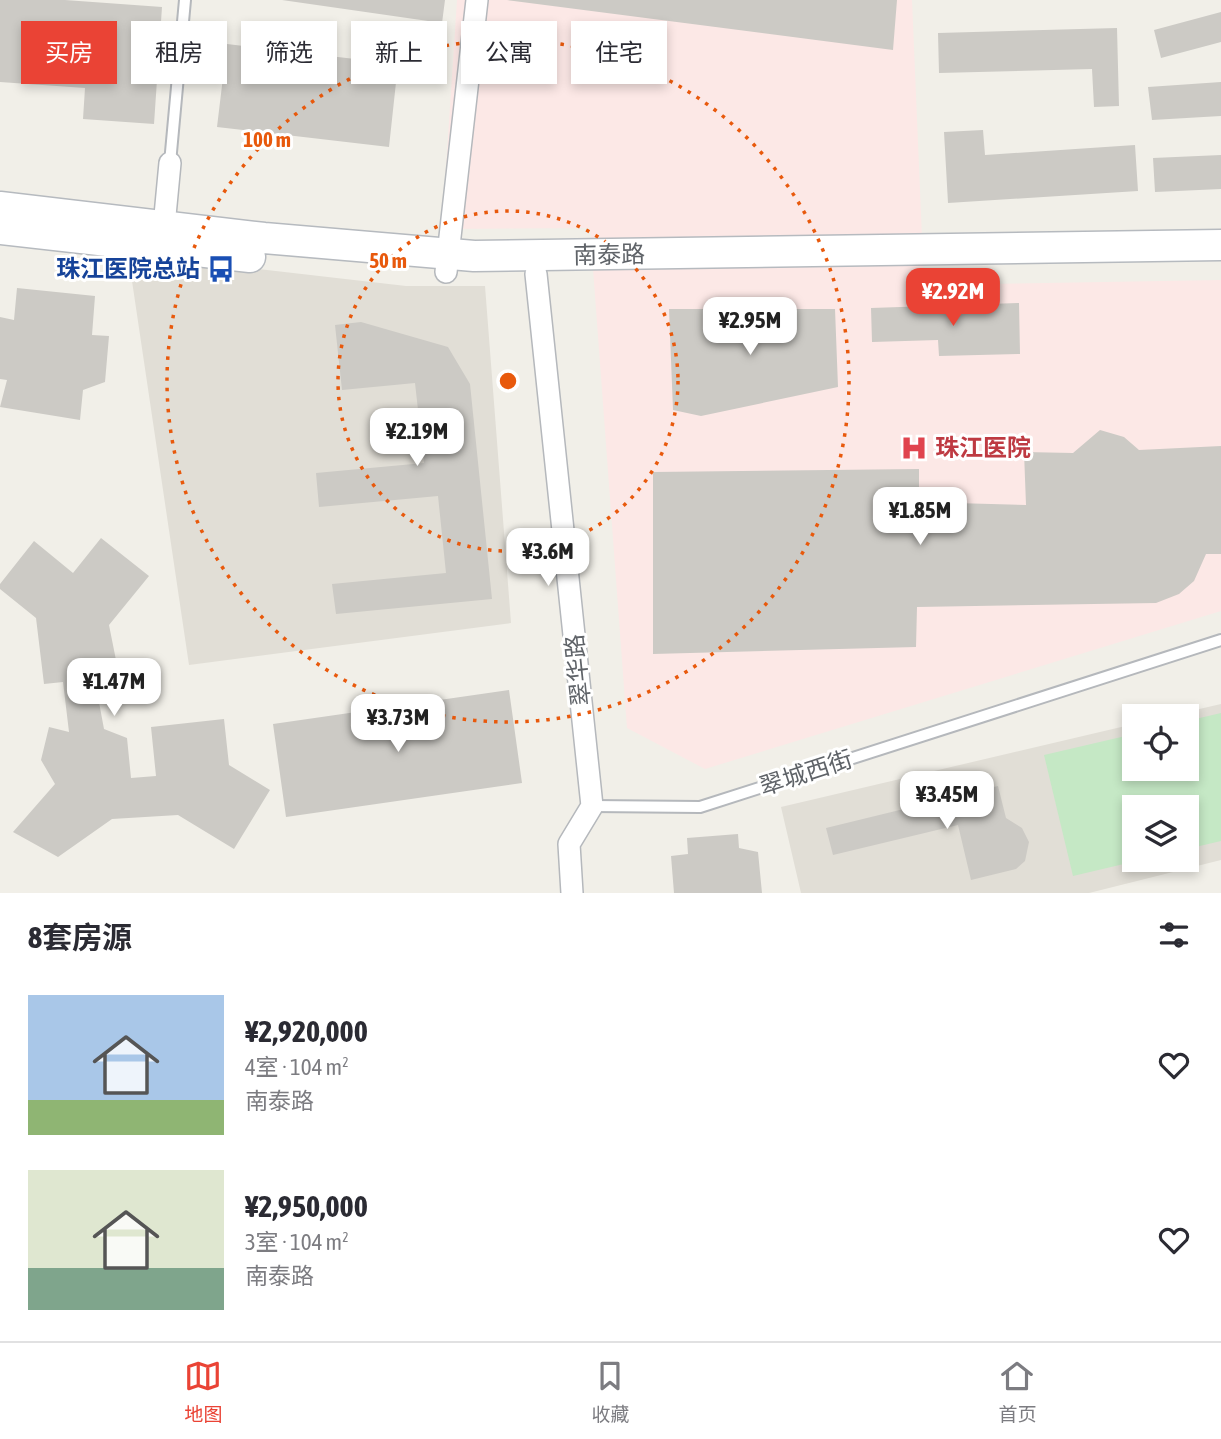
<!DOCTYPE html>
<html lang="zh">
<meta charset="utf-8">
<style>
:root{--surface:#fff;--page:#f7f7f7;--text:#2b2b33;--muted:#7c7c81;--line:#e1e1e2;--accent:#ea4335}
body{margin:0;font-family:"Asap Condensed","Noto Sans SC",sans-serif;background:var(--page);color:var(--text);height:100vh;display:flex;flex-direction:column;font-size:26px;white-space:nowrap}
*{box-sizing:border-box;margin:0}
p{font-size:23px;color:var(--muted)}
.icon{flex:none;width:38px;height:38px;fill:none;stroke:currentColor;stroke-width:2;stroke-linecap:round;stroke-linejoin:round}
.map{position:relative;height:893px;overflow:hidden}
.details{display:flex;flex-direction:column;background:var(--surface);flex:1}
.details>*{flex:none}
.banner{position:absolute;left:21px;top:21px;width:700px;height:63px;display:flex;gap:14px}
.controls{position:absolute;left:1122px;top:704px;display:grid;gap:14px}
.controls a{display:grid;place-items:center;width:77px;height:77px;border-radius:0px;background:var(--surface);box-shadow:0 4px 10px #0003;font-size:35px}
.price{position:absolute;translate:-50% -60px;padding:0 16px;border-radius:14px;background:#fff;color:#222;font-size:23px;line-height:46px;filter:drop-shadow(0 2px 4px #0008)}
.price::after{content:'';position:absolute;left:50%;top:42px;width:21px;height:16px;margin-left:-10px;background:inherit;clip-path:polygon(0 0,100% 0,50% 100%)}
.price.selected{background:var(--accent);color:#fff}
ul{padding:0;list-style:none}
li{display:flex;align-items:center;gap:21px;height:175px;padding:0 28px}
li span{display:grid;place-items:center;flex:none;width:196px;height:140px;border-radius:0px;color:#555}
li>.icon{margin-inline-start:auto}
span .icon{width:84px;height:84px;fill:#fffc;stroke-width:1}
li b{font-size:30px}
h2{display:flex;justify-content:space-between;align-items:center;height:84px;padding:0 28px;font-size:30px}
.chip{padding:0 24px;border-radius:0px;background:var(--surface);box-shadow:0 4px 10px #0003;font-size:24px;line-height:63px}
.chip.selected{background:var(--accent);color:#fff}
.dock{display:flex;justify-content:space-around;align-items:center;height:98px;border-top:2px solid var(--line);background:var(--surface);font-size:19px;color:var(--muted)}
.dock a{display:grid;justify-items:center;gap:4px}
.dock .selected{color:var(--accent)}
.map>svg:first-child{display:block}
</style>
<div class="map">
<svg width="1221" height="893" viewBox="0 0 1221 893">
<rect width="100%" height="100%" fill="#f1efe8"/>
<path fill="#e1ded6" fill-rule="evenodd" d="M 128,254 L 406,286 L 485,286 L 511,623 L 189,665 Z
M 1221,704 L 1221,860 L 1089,893 L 801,893 L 781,807 L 1134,724 L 1134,768 L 1186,768 L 1186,716 L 1169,716 ZM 1134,807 L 1186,807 L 1186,859 L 1134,859 Z"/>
<path fill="#fce8e6" d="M 457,0 L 912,0 L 924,285 L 1221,280 L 1221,611 L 705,769 L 627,728 L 590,228 L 442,229 Z"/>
<path fill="#c5e8c5" d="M 1221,713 L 1221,841 L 1187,849 L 1186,807 L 1134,807 L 1134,859 L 1145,859 L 1073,876 L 1044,755 L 1134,734 L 1134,768 L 1186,768 L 1187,721 Z"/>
<path fill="#cccac5" d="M 0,0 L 65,0 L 162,7 L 154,124 L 83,119 L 85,88 L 0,82 Z
M 282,0 L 445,0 L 442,23 Z
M 507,0 L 897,0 L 893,50 Z
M 1221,12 L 1221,42 L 1161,58 L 1154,30 Z
M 1117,28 L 1119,106 L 1094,107 L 1092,69 L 939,73 L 938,33 Z
M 227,44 L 398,64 L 389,147 L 217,127 Z
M 1221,82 L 1221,116 L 1152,120 L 1148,87 Z
M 983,130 L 985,155 L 1135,145 L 1138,191 L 948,203 L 944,132 Z
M 1221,155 L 1221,189 L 1155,192 L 1153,158 Z
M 17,288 L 95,296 L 92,335 L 109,336 L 105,382 L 83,390 L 80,420 L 0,407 L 7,380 L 0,379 L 0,317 L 14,320 Z
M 1019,303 L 1020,354 L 939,356 L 938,340 L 872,342 L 871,308 Z
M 669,309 L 835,309 L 838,387 L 701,416 L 673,410 Z
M 361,322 L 448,347 L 470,384 L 492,599 L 336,614 L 332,584 L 446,573 L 438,496 L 319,507 L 316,473 L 424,463 L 415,383 L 342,390 L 335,325 Z
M 1100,430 L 1124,437 L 1139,450 L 1221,446 L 1221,554 L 1206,554 L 1194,581 L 1179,594 L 1156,603 L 917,607 L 916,647 L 653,654 L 653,472 L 919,469 L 919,502 L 1026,505 L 1024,452 L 1073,453 Z
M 101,538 L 149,576 L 109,625 L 116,660 L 92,665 L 104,729 L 127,738 L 131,778 L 156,776 L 151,727 L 224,719 L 229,765 L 270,790 L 234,849 L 178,815 L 112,819 L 58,857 L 13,832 L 55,784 L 41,760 L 49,727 L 69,732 L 63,682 L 44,684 L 36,618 L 0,589 L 0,584 L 34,541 L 73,573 Z
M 509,690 L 522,783 L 286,817 L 273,724 Z
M 998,786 L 1006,818 L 1022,828 L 1029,842 L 1025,861 L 1016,869 L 971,880 L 958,825 L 833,855 L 826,828 Z
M 738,834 L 739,848 L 758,852 L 762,893 L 674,893 L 671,856 L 688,854 L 687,838 Z"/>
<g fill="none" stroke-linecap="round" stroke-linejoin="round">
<defs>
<path id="service" d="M 170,163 L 185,0
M 592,806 L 700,807 L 1221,640"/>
<path id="minor" d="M 164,226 L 170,163
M 446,272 L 477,0
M 536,274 L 592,806 L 569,844 L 572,893"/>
<path id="secondary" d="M 0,207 L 264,238 L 474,256 L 1221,245
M 0,229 L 250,257"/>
</defs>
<use href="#service" stroke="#b5b8bc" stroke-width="14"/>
<use href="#minor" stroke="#b5b8bc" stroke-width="24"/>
<use href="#secondary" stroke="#b6babf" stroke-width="33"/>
<use href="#service" stroke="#fff" stroke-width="10"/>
<use href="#minor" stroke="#fff" stroke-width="21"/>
<use href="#secondary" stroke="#fff" stroke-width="30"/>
</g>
<g fill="none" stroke="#e8590c" stroke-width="3.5" stroke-dasharray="3.5 7">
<circle cx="508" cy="381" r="170"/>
<circle cx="508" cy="381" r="341"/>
</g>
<defs>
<symbol id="bus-bare" viewBox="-9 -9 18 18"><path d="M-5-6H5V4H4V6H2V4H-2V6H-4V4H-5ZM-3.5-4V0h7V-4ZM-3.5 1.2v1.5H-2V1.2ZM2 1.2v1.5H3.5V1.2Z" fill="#1a4fb4" stroke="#fff" stroke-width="2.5" paint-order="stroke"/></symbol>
<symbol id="hospital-bare" viewBox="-9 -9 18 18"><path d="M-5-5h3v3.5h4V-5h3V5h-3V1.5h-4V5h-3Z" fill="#e0444e" stroke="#fff" stroke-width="2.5" paint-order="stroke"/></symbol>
</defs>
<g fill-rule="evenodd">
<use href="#bus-bare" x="202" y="250" width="38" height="38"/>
<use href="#hospital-bare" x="895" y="429" width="38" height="38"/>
</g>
<g text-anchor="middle" stroke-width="6" stroke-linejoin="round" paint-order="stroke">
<g font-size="24" fill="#5f6368" stroke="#fff">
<text transform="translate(609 255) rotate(-1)" y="8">南泰路</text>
<text transform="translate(578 670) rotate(-96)" y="8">翠华路</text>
<text transform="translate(806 773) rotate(-18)" y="8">翠城西街</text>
</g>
<g font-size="24" font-weight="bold" fill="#164399" stroke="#fff" text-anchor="end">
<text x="200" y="277">珠江医院总站</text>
</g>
<g font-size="24" font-weight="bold" fill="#be3a42" stroke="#fff" text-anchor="start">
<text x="935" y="456">珠江医院</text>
</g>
</g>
<circle cx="508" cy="381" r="10" fill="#e8590c" stroke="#fff" stroke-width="3.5"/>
<g font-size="21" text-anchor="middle" font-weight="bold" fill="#e8590c" stroke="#fff" stroke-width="6" stroke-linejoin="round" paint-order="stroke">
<text x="267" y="147">100 m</text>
<text x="388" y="268">50 m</text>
</g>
</svg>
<div class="controls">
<a><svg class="icon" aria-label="locate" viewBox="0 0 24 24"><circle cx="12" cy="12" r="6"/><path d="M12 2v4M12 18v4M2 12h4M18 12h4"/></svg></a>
<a><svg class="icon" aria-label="layers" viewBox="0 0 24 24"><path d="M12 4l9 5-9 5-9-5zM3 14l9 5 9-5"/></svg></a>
</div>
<b class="price selected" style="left:953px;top:328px">¥2.92M</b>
<b class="price" style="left:750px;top:357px">¥2.95M</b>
<b class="price" style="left:417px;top:468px">¥2.19M</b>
<b class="price" style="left:920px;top:547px">¥1.85M</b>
<b class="price" style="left:548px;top:588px">¥3.6M</b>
<b class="price" style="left:114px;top:718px">¥1.47M</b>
<b class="price" style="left:398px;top:754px">¥3.73M</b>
<b class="price" style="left:947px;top:831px">¥3.45M</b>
<div class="banner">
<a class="chip selected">买房</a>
<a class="chip">租房</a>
<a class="chip">筛选</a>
<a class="chip">新上</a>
<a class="chip">公寓</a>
<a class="chip">住宅</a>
</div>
</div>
<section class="details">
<h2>8套房源<svg class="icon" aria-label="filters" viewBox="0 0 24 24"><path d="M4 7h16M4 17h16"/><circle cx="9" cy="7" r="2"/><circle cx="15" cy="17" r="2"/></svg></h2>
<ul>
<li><span style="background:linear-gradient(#a9c7e8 75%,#8fb573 0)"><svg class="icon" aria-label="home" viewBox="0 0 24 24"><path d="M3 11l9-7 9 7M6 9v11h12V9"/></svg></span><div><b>¥2,920,000</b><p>4室 · 104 m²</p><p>南泰路</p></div><svg class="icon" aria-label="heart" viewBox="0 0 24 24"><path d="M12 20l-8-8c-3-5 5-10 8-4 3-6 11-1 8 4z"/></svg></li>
<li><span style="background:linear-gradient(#dfe7d0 70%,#7fa58c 0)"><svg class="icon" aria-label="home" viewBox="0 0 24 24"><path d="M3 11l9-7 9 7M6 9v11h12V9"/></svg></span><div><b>¥2,950,000</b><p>3室 · 104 m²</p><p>南泰路</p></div><svg class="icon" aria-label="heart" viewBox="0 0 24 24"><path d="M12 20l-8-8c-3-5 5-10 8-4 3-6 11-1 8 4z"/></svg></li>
</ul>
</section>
<nav class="dock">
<a class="selected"><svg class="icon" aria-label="map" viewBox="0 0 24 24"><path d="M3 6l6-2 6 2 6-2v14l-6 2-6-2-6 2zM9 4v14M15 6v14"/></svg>地图</a>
<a><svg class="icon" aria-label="saved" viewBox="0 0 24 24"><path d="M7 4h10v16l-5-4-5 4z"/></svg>收藏</a>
<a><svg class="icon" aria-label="home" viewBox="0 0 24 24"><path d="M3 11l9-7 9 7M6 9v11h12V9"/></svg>首页</a>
</nav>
